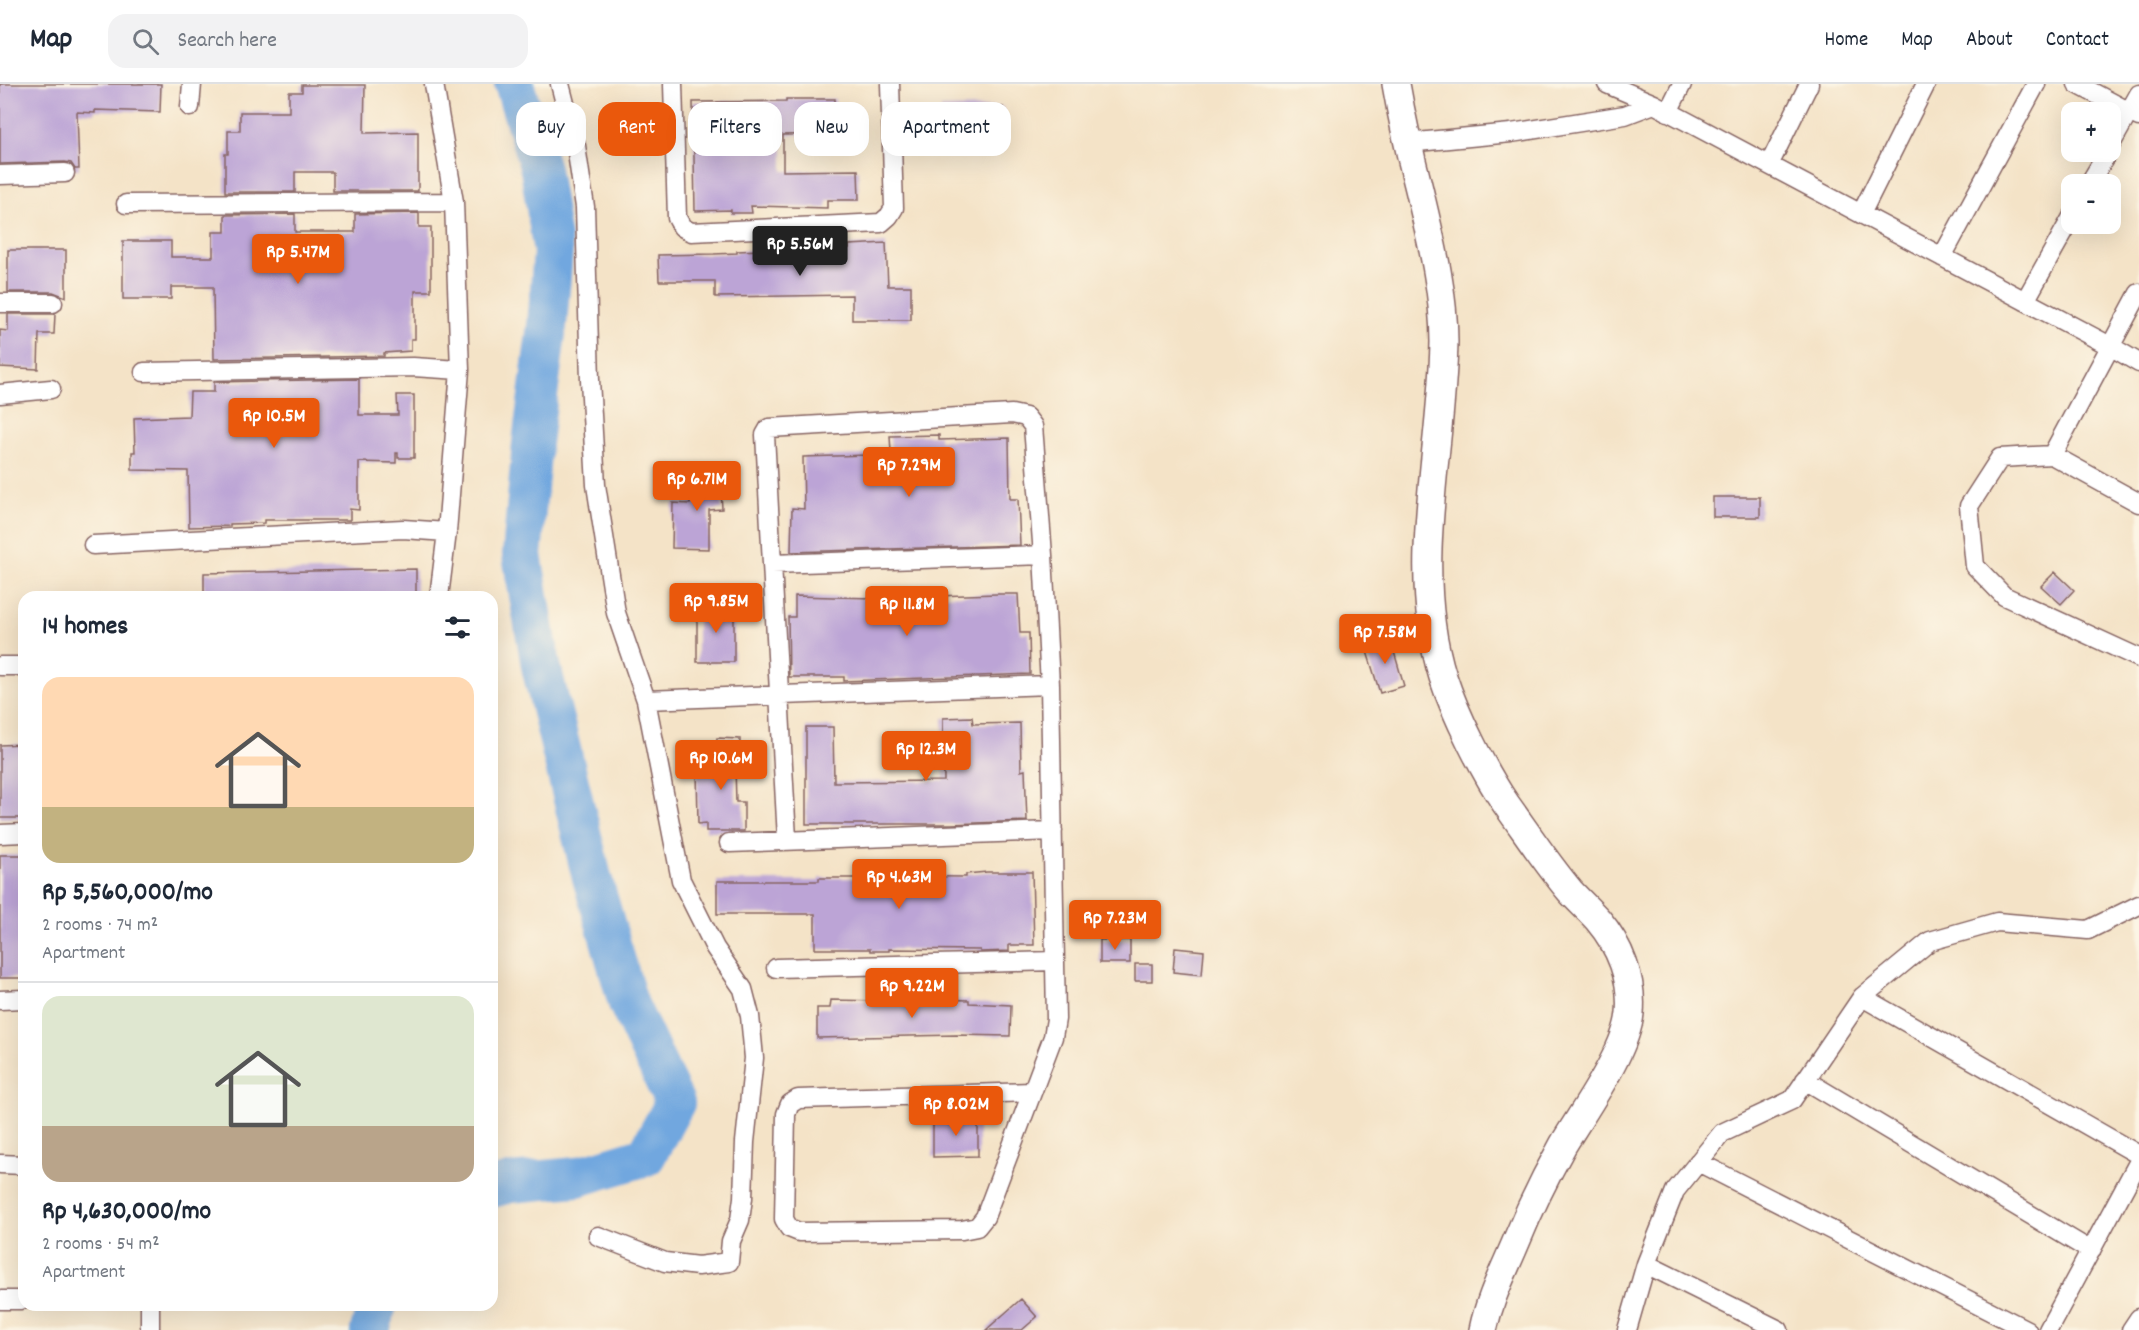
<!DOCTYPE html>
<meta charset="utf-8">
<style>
:root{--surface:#fff;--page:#f2f2f3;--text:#1f2937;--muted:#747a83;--line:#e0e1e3;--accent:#ea580c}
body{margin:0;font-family:Dekko,sans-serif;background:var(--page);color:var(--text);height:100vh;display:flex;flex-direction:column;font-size:22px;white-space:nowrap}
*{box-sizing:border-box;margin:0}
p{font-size:20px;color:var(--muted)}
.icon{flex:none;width:33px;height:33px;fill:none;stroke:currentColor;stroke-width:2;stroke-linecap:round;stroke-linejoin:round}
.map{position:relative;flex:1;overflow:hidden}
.drawer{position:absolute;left:18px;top:507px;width:480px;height:720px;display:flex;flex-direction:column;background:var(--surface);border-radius:18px;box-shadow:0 6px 24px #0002}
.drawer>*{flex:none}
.top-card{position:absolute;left:516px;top:18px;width:570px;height:54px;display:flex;gap:12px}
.fabs{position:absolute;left:2061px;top:18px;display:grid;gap:12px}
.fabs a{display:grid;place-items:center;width:60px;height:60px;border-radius:12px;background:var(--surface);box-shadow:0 6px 24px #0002;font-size:30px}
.price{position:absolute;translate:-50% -51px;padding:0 14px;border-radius:6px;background:var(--accent);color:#fff;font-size:20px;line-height:39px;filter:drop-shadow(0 2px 3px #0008)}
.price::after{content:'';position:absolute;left:50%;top:36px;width:18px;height:14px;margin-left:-9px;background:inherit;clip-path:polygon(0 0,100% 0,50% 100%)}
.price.on{background:#222;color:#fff}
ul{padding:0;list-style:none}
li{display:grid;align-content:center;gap:12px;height:318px;padding:0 24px}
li+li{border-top:2px solid var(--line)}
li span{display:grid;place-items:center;height:186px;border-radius:18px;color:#555}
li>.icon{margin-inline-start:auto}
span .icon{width:108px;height:108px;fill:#fffc;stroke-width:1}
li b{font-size:26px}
h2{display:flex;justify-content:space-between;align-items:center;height:72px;padding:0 24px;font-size:26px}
.pill{padding:0 21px;border-radius:18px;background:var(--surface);box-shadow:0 6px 24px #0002;font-size:21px;line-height:54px}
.pill.on{background:var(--accent);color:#fff}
header{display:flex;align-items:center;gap:36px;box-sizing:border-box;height:84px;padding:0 30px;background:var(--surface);border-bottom:2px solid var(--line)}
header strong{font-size:28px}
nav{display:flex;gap:33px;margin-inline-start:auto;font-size:21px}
.search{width:420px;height:54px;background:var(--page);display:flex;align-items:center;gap:15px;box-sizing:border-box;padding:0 21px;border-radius:18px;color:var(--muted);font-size:22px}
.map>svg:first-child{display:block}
</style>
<header>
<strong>Map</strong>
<div class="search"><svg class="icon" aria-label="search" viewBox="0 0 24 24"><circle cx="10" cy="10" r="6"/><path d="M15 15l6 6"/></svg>Search here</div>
<nav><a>Home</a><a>Map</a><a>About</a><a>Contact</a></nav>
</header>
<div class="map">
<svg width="2139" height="1246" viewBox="0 0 2139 1246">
<rect width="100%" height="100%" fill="#fcf5e5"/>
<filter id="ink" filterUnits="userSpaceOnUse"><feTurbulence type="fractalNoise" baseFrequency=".0167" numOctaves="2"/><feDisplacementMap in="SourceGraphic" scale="12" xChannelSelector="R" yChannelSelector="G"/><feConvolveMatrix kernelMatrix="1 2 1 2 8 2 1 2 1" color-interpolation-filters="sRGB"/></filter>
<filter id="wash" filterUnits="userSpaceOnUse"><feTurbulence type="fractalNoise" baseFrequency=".008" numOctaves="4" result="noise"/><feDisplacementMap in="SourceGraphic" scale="24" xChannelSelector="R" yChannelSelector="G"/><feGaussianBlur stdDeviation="1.35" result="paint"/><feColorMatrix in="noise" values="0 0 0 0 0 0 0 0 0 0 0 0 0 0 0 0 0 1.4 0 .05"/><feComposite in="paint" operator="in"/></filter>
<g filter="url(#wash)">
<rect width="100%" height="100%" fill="#f4e3c7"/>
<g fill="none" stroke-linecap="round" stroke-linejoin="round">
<path stroke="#71a7df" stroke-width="40" d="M 492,1104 L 510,1099 L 577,1093 L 646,1072 L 675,1019 L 628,919 L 591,790 L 541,582 L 522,471 L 532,359 L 547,241 L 553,168 L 540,85 L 514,0
M 370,1246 L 377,1221"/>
</g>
<g id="blocks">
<path fill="#bca4d6" d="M 0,0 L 161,0 L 160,28 L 95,26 L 95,29 L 77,28 L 79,85 L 75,85 L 71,79 L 65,78 L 0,80 Z
M 302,1 L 365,1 L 364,49 L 418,48 L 418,107 L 333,107 L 333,88 L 295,88 L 295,108 L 225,108 L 225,70 L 228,70 L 228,47 L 240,47 L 240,28 L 289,28 L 289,8 L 302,8 Z
M 786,15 L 835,15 L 835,50 L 783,51 L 783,87 L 858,86 L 859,116 L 827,116 L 827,124 L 751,122 L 752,129 L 731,129 L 731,126 L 695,127 L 693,18 L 786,17 Z
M 1003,23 L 1004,66 L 942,68 L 941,24 Z
M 419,129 L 419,143 L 431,143 L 431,207 L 415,207 L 415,255 L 411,255 L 411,267 L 384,269 L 384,272 L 214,275 L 213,203 L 171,203 L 171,215 L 123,215 L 123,157 L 171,157 L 171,173 L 213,173 L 213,148 L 225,148 L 225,131 L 295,130 L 295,148 L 355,148 L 355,130 Z
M 886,159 L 888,202 L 911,202 L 911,236 L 852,236 L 852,211 L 715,213 L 715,197 L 659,197 L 658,171 L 714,170 L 737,169 L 737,167 L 762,166 L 820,169 L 820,164 L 849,164 L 849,161 Z
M 8,166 L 66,166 L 66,213 L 53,208 L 8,208 Z
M 8,230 L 55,230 L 54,250 L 39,250 L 38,285 L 0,283 L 0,246 L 8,247 Z
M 359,295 L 359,331 L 398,331 L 397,311 L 414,311 L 414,374 L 398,374 L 398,369 L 396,369 L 396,379 L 359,378 L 359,426 L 350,425 L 350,436 L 264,436 L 264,439 L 230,440 L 230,442 L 189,443 L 188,387 L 132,386 L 132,368 L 135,368 L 134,334 L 189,332 L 190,308 L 214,308 L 214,298 Z
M 939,351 L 939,356 L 1009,354 L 1010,415 L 1018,415 L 1020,461 L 791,468 L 792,424 L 804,425 L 803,373 L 868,371 L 868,368 L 891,368 L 890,352 Z
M 720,388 L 722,425 L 709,426 L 709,465 L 672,464 L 673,419 L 690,420 L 689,389 Z
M 1713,413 L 1760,413 L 1760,433 L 1713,433 Z
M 416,485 L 416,513 L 204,513 L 204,489 Z
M 2055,488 L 2074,506 L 2061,520 L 2041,502 Z
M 997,510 L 1018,510 L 1020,549 L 1029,549 L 1030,590 L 844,597 L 844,593 L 789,593 L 788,533 L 795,533 L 795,512 L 873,514 Z
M 697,523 L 734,523 L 734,578 L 697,578 Z
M 1390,554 L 1404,602 L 1380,609 L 1365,561 Z
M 972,633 L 973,640 L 1020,639 L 1021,687 L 1025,686 L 1027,737 L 951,740 L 806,740 L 806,643 L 833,643 L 834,698 L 944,697 L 943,634 Z
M 717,654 L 740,655 L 739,683 L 735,683 L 736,718 L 744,718 L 744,747 L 706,747 L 706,739 L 698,740 L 697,686 L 716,686 Z
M 24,660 L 24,734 L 0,734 L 0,661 Z
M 0,771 L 24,771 L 24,894 L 0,894 Z
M 987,788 L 1032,788 L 1034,861 L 1009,861 L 1009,867 L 980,868 L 980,866 L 889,865 L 889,867 L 870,867 L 870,865 L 815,865 L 815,830 L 717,830 L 717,797 L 819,797 L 819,794 L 867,794 L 867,792 L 966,793 L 966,790 Z
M 1100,856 L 1130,856 L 1130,879 L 1100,879 Z
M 1175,864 L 1204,867 L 1202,891 L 1173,888 Z
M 1135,880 L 1152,880 L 1152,897 L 1135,897 Z
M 907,914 L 969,916 L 969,919 L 1011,921 L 1010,952 L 956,951 L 817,954 L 817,924 L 830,924 L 831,916 L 884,917 L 884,915 Z
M 961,1032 L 978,1032 L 978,1072 L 933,1073 L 933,1036 L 960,1036 Z
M 1021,1215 L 1037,1233 L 1022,1246 L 986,1246 Z"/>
</g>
</g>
<g filter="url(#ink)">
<use href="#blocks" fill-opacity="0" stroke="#866462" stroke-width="1.5"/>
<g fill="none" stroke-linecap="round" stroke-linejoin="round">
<defs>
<path id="street" d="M 434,0 L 454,118 L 460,286 L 447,448 L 439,513
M 560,0 L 576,62 L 585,123 L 590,296 L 596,401 L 616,529 L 646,616 L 1050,601
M 673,0 L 677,134 L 682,143 L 691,148 L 881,139 L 889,132 L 894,124 L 890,0
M 1607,0 L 1654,20 L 2110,262 L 2139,279
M 2077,0 L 2139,33
M 190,23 L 192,0
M 1668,28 L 1682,0
M 1407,59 L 1511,49 L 1625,31 L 1654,20
M 2110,62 L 2139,10
M 1769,81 L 1809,0
M 0,91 L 65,89
M 2089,100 L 2108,68
M 126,120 L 454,118
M 1861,130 L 1926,0
M 1942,173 L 2036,0
M 2139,209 L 2052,371 L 2139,419
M 2025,217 L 2072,133
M 0,219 L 53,219
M 144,288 L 413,283 L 460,286
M 0,310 L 51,305
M 2052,371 L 2000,374 L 1969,422 L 1975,482 L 2004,512 L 2139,574
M 93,461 L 403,445 L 447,448
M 772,480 L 1043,471
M 0,582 L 24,582
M 0,750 L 24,749
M 787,755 L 765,351 L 769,344 L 1012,330 L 1026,333 L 1033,342 L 1043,471 L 1050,601 L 1056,935 L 1053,953 L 985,1133 L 977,1143 L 962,1146 L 799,1148 L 789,1144 L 784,1135 L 786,1030 L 790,1020 L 798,1015 L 1032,1008
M 729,759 L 1053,747
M 776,884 L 1055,877
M 1862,913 L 2139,1071
M 0,916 L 24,915
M 1805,996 L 2091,1167
M 1698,1078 L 2027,1246
M 0,1080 L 24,1081
M 598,1152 L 665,1178 L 698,1182 L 729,1178 L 731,1157 L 740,1136 L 743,1114 L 745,1058 L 754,974 L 750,932 L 743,905 L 715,864 L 681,796 L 646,616
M 1646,1180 L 1779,1246
M 0,1216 L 21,1216
M 150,1246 L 150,1221
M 1627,1246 L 1646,1180 L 1675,1107 L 1722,1049 L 1792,1016 L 1862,913 L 1930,857 L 1997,838 L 2088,846 L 2139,821
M 2048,1246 L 2139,1077
M 2131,1246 L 2139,1234"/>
<path id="secondary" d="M 1396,0 C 1402,35 1410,70 1419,105 C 1431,156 1444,206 1444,258 C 1442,370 1409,484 1443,593 C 1455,630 1484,688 1506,720 C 1527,749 1547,780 1570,807 C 1579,817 1589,826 1598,836 C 1620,862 1633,895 1630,929 C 1627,967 1583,1027 1563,1061 C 1545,1093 1530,1124 1516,1158 C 1503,1189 1490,1213 1483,1246"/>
</defs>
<use href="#street" stroke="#866462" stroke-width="21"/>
<use href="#secondary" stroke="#866462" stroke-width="30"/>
<use href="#street" stroke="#fff" stroke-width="18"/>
<use href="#secondary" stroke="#fff" stroke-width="27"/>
</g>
</g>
</svg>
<div class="fabs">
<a>+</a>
<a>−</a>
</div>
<b class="price on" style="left:800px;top:193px">Rp 5.56M</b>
<b class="price" style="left:298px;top:201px">Rp 5.47M</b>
<b class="price" style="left:274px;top:365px">Rp 10.5M</b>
<b class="price" style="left:909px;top:414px">Rp 7.29M</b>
<b class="price" style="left:697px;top:428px">Rp 6.71M</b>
<b class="price" style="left:716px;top:550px">Rp 9.85M</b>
<b class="price" style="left:907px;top:553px">Rp 11.8M</b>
<b class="price" style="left:1385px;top:581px">Rp 7.58M</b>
<b class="price" style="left:926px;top:698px">Rp 12.3M</b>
<b class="price" style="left:721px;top:707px">Rp 10.6M</b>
<b class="price" style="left:899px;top:826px">Rp 4.63M</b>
<b class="price" style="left:1115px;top:867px">Rp 7.23M</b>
<b class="price" style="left:912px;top:935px">Rp 9.22M</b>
<b class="price" style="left:956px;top:1053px">Rp 8.02M</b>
<div class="top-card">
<a class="pill">Buy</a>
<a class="pill on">Rent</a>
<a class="pill">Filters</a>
<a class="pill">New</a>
<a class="pill">Apartment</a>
</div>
<section class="drawer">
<h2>14 homes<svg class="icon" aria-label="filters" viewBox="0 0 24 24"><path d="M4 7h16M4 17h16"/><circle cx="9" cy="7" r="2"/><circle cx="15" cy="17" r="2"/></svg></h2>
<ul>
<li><span style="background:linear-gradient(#ffd9b3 70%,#c2b280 0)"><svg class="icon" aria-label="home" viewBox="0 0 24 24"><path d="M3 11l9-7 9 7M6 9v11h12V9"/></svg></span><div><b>Rp 5,560,000/mo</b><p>2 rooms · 74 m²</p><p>Apartment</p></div></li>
<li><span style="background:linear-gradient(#dfe7d0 70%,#b9a48a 0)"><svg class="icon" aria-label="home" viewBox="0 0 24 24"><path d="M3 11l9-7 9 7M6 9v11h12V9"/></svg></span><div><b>Rp 4,630,000/mo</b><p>2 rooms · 54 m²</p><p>Apartment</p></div></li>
</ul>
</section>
</div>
